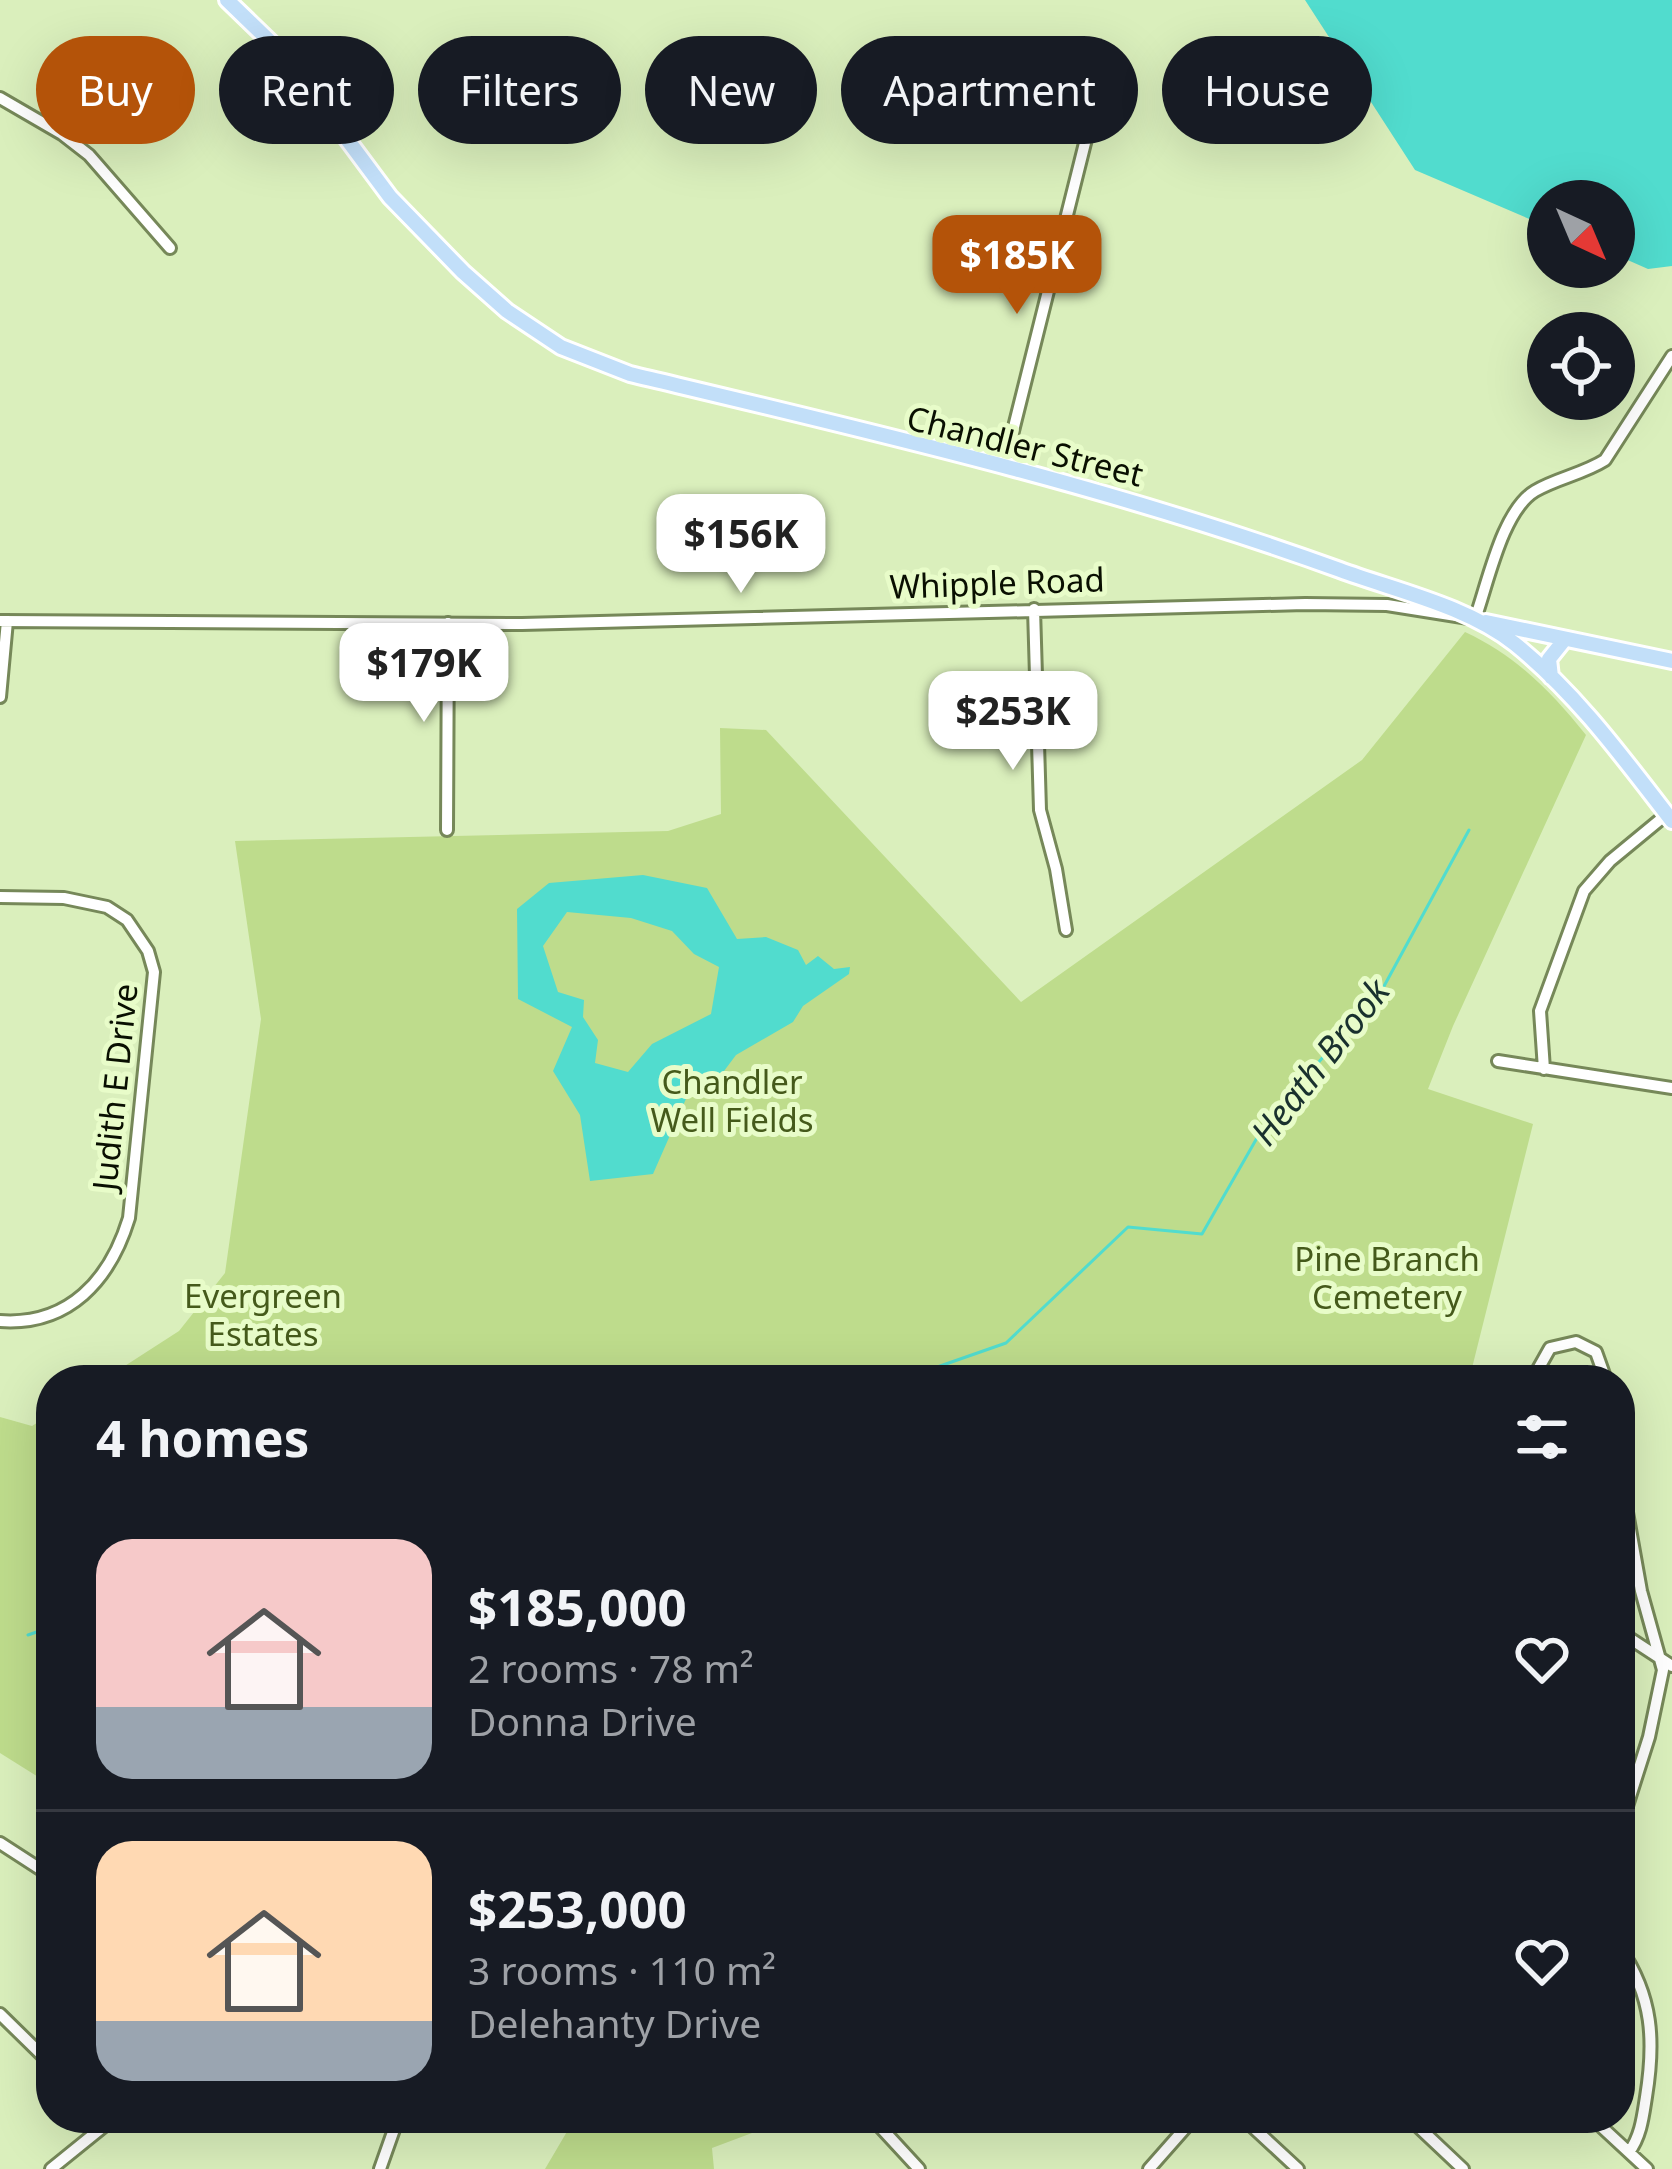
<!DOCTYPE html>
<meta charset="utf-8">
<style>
:root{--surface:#171b24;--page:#20242c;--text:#f1f3f6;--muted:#9ea1a6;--line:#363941;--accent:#b45309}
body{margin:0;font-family:"Noto Sans",sans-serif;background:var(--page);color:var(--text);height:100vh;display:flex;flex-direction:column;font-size:45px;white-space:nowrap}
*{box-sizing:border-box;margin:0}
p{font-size:39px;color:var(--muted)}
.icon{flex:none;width:66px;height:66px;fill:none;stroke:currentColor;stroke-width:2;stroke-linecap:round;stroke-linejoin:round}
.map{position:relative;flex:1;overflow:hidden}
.details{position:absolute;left:36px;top:1365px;width:1599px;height:768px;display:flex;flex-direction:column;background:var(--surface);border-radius:48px;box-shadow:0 12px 48px #0002}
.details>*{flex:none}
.top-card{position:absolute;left:36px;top:36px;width:1602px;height:108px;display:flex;gap:24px}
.needle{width:78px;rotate:136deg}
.controls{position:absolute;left:1527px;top:180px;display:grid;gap:24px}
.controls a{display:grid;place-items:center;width:108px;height:108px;border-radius:50%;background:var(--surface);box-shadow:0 12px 48px #0002;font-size:60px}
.price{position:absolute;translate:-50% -102px;padding:0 27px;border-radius:24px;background:#fff;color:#222;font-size:39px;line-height:78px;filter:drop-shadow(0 3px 6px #0008)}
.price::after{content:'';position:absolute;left:50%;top:72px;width:36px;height:27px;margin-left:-18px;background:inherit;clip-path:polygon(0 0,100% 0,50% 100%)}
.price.current{background:var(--accent);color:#fff}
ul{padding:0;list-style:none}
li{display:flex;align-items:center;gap:36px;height:300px;padding:0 60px}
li+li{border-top:3px solid var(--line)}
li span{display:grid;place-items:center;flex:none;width:336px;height:240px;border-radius:36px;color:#555}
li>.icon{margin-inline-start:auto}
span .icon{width:144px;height:144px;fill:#fffc;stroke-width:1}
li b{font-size:51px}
h2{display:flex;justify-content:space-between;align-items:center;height:144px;padding:0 60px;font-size:51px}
.pill{padding:0 42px;border-radius:54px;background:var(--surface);box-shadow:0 12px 48px #0002;font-size:42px;line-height:108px}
.pill.current{background:var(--accent);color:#fff}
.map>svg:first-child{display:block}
</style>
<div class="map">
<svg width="1672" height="2169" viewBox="0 0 1672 2169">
<rect width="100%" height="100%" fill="#daefbc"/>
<path fill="#bedc8c" d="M 1465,632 C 1515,655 1551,691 1586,735 L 1453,1026 L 1428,1089 L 1533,1124 L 1469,1380 L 103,1380 L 179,1331 L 225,1273 L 261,1019 L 235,841 L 668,831 L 721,814 L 720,728 L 766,730 L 1021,1002 L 1362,760 Z
M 51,1414 L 51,1785 L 0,1753 L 0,1417 L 32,1426 Z
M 575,2118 L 768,2118 L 768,2127 L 712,2148 L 714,2169 L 545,2169 Z"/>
<path fill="#51dcce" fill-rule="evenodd" d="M 1305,0 L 1672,0 L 1672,266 L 1648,269 L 1614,254 L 1614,201 L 1548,201 L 1548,227 L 1415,170 Z
M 643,875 L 707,888 L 737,939 L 766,937 L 798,950 L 806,965 L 818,956 L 834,969 L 850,967 L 849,974 L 803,1006 L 793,1022 L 736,1055 L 715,1083 L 689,1092 L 653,1174 L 590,1181 L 580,1115 L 553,1071 L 572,1027 L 518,999 L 517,909 L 549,883 ZM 567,912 L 631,918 L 672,931 L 694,954 L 719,967 L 711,1014 L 652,1044 L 628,1072 L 595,1063 L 598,1040 L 583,1017 L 584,1000 L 558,992 L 543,946 Z"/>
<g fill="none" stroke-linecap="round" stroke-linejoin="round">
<path stroke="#51dcce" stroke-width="3" d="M 900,1380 L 1006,1343 L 1128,1227 L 1202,1234 L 1265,1124 L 1383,988 L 1469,830
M 28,1635 L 51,1627"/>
<defs>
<path id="minor" d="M 0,98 L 62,134 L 89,155 L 170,248
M 1004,467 L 1105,63
M 1034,609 L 1040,810 L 1056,869 L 1066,930
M 0,621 L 522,624 L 1305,604 L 1387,605 L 1475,619 C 1488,583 1502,511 1535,491 C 1557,478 1583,474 1605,460 L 1672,356
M 0,697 L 7,621
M 447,830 L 448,623
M 0,897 L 64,898 L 107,907 L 127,920 L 148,951 L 154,972 L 129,1218 C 110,1280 69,1326 0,1321
M 1498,1061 L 1672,1088
M 1544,1069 L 1540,1011 L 1584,891 L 1610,861 L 1667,814
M 1532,1380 L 1550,1348 L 1576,1342 L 1596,1352 L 1606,1380
M 1620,1473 L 1641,1591 L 1663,1670 L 1649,1737 L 1620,1828
M 1620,1632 L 1672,1666
M 0,1843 L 51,1876
M 1620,1948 C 1653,1997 1655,2041 1646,2097 C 1643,2116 1641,2136 1629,2152
M 0,2014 L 51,2064
M 872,2118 L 919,2169
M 1243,2118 L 1298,2169
M 1409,2118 L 1463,2169
M 1592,2118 L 1647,2169
M 51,2169 L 114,2118
M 380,2169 L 398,2118
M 1149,2169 L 1194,2118"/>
<path id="major" d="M 227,0 L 286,57 L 390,197 L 463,272 L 507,311 L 561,347 L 630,374 C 869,431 1109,486 1340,570 C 1397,591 1467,606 1515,644 C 1577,694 1624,759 1672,821
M 1486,622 L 1672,661
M 1551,677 L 1549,659 L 1565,639"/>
</defs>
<use href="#minor" stroke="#768859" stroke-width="16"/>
<use href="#major" stroke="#fff" stroke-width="20"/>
<use href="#minor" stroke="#fff" stroke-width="10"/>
<use href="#major" stroke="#c2dff9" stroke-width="14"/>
</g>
<g text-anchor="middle" stroke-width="10" stroke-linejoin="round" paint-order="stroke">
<g font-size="33" fill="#090f01" stroke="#e8fcc9">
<text transform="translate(1025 446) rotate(14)" y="12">Chandler Street</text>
<text transform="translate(997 583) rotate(-2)" y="12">Whipple Road</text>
<text transform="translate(115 1087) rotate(-84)" y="12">Judith E Drive</text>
</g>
<g font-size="33" fill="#455a1b" stroke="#e8fcc9">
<text x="732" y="1094">Chandler<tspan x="732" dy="38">Well Fields</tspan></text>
<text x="1387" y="1271">Pine Branch<tspan x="1387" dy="38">Cemetery</tspan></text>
<text x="263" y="1308">Evergreen<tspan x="263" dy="38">Estates</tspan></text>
</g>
<g font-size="36" font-style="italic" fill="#19312e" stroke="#e8fcc9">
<text transform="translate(1320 1062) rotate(-52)" y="13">Heath Brook</text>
</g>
</g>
</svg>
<div class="controls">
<a><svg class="needle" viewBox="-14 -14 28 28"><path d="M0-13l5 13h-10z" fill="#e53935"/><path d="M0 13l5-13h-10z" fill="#9ea1a6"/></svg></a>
<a><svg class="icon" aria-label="locate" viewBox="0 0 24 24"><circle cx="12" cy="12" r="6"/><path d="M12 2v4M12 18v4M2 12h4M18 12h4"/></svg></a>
</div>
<b class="price current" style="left:1017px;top:317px">$185K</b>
<b class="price" style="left:741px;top:596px">$156K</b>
<b class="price" style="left:424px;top:725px">$179K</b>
<b class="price" style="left:1013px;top:773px">$253K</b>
<div class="top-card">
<a class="pill current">Buy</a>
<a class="pill">Rent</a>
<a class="pill">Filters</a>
<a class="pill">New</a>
<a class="pill">Apartment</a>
<a class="pill">House</a>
</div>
<section class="details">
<h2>4 homes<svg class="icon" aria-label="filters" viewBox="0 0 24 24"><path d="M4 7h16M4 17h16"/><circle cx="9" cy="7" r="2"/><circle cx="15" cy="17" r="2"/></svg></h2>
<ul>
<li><span style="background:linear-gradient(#f6c9c9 70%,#9aa5b1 0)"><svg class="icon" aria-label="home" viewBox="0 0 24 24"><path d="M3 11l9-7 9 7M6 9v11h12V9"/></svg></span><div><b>$185,000</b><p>2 rooms · 78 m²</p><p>Donna Drive</p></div><svg class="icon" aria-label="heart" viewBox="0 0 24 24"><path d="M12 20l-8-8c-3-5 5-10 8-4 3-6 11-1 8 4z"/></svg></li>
<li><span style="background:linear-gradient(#ffd9b3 75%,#9aa5b1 0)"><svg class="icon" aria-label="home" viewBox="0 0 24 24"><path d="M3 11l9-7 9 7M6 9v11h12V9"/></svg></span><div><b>$253,000</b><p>3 rooms · 110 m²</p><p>Delehanty Drive</p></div><svg class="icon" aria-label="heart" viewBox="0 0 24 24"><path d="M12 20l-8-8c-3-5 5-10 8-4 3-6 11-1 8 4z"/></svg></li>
</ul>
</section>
</div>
